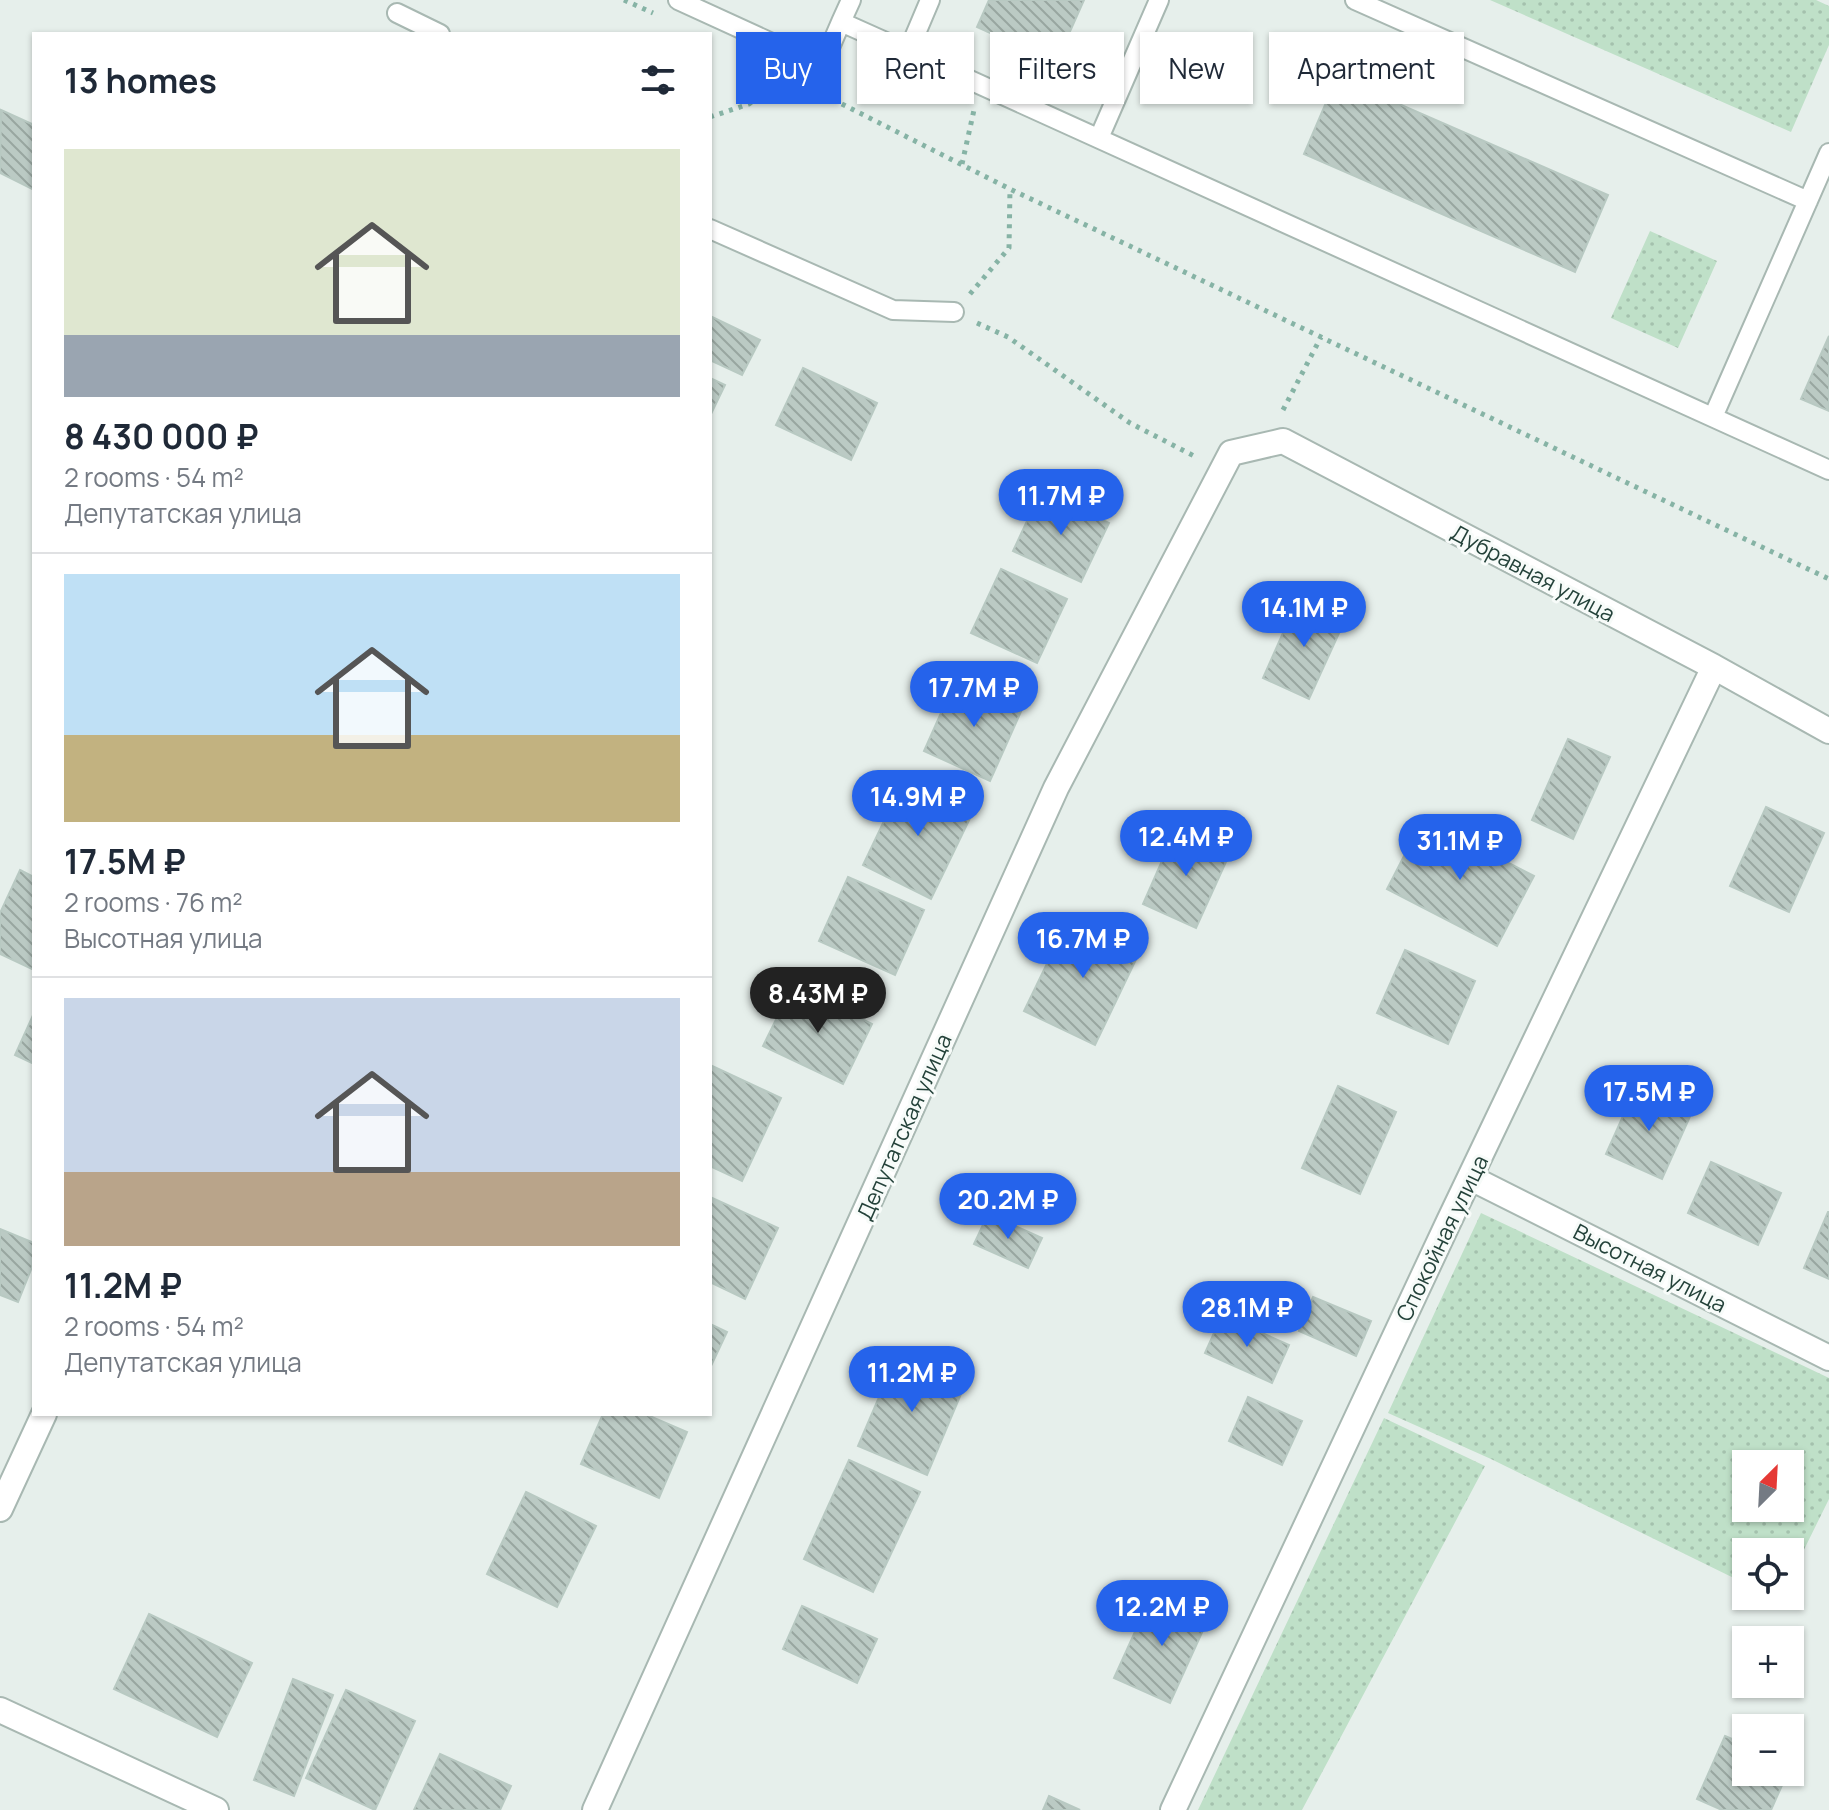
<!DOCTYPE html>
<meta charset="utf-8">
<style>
:root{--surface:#fff;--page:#f2f2f3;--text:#1f2937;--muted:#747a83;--line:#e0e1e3;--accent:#2563eb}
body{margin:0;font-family:Manrope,sans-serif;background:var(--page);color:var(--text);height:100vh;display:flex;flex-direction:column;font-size:30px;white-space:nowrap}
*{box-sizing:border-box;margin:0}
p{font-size:26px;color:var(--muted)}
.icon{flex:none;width:44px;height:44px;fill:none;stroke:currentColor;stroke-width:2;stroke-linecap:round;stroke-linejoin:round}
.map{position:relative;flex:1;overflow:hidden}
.side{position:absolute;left:32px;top:32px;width:680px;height:1384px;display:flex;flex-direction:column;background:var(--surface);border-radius:0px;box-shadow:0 2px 6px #0004}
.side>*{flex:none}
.guide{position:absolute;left:736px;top:32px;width:760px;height:72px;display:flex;gap:16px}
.needle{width:52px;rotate:24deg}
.fabs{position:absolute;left:1732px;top:1450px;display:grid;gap:16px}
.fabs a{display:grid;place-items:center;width:72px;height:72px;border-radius:0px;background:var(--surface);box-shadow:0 2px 6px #0004;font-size:40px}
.price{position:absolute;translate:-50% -68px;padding:0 18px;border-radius:28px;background:var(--accent);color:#fff;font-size:26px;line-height:52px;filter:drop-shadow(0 2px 4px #0008)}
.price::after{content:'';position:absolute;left:50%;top:48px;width:24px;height:18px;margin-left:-12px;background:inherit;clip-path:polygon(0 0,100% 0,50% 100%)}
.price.on{background:#222;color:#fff}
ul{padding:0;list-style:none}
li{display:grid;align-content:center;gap:16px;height:424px;padding:0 32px}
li+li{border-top:2px solid var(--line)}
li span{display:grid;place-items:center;height:248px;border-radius:0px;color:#555}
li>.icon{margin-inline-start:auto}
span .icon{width:144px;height:144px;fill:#fffc;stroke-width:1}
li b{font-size:34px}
h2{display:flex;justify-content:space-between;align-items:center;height:96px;padding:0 32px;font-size:34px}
.chip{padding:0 28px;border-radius:0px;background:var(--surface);box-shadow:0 2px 6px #0004;font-size:28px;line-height:72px}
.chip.on{background:var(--accent);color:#fff}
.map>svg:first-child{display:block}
</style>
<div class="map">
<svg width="1829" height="1810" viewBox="0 0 1829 1810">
<defs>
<pattern id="green-dots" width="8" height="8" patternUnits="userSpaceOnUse" patternTransform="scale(2)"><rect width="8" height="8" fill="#bfe0c8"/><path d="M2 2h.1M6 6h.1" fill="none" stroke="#a4c1ad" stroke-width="1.8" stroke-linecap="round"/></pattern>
<pattern id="building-back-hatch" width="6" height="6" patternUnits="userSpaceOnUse" patternTransform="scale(2)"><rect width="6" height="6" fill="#bbcac4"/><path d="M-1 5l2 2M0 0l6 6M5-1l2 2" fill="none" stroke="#98a6a0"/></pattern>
</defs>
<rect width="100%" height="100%" fill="#e6efeb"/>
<path fill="url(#green-dots)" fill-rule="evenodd" d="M 1490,0 L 1816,0 L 1829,6 L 1829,45 L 1791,132 Z
M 1650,231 L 1717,261 L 1678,348 L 1611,318 Z
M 1481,1213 L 1829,1378 L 1829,1499 L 1790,1578 L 1790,1552 L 1746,1552 L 1746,1584 L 1491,1459 L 1388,1413 ZM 1746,1464 L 1790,1464 L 1790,1508 L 1746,1508 Z
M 1384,1418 L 1485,1466 L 1302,1810 L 1198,1810 Z"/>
<path fill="url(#building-back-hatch)" stroke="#b8c9c2" stroke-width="2" d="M 989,0 L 1084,0 L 1056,63 L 977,27 Z
M 1337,77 L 1608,195 L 1575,272 L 1304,154 Z
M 1,110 L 34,125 L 34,190 L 0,173 Z
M 710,316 L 760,340 L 742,375 L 710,360 Z
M 1829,336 L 1829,411 L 1801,399 Z
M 803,368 L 877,403 L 851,460 L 776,425 Z
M 710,378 L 725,385 L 710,416 Z
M 1041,491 L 1109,523 L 1081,582 L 1013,551 Z
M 1001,569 L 1067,599 L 1037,663 L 971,633 Z
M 1298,599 L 1345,620 L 1309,699 L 1263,678 Z
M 957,677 L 1023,707 L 990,781 L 924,751 Z
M 1568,739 L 1610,757 L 1573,839 L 1532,820 Z
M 905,777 L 974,810 L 931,899 L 863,865 Z
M 1766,807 L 1824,833 L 1789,912 L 1730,886 Z
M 1423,819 L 1534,876 L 1497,946 L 1387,889 Z
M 1176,829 L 1230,853 L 1196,928 L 1143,904 Z
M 20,870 L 34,877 L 34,970 L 0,954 L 0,913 Z
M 848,877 L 924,910 L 895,975 L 819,941 Z
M 1070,916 L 1141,949 L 1095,1045 L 1024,1011 Z
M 1405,950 L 1475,981 L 1448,1044 L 1377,1013 Z
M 793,985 L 872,1024 L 843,1084 L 763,1046 Z
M 34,1013 L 34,1064 L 15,1055 Z
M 710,1065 L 781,1098 L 742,1181 L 710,1166 Z
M 1338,1086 L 1396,1112 L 1360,1194 L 1302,1168 Z
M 1636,1087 L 1692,1112 L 1662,1179 L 1606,1154 Z
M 1711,1162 L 1781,1193 L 1758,1245 L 1688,1213 Z
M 710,1197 L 778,1228 L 745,1299 L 710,1282 Z
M 1828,1212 L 1829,1212 L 1829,1279 L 1804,1268 Z
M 988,1214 L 1042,1238 L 1028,1268 L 974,1244 Z
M 0,1229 L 34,1243 L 34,1262 L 18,1302 L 0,1295 Z
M 1313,1297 L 1371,1321 L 1356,1356 L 1299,1331 Z
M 1222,1315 L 1289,1345 L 1272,1383 L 1205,1353 Z
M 710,1324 L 727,1332 L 710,1368 Z
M 898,1353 L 966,1382 L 927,1475 L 858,1446 Z
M 1248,1397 L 1302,1421 L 1282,1465 L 1229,1441 Z
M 603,1414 L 645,1414 L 687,1432 L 659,1498 L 581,1464 Z
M 849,1460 L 920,1492 L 873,1592 L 804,1559 Z
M 526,1492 L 596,1526 L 557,1607 L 487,1574 Z
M 1153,1592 L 1209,1617 L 1170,1703 L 1114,1678 Z
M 802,1606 L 877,1639 L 857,1683 L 783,1649 Z
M 149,1614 L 252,1663 L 217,1737 L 114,1689 Z
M 293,1679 L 333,1695 L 294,1796 L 254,1780 Z
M 346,1690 L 415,1721 L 375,1810 L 306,1778 Z
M 1725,1736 L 1746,1745 L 1746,1772 L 1788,1772 L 1771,1810 L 1722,1810 L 1697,1799 Z
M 440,1754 L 511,1786 L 500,1810 L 414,1810 Z
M 1049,1796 L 1080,1810 L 1043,1810 Z"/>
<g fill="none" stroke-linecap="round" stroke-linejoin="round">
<defs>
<path id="service" d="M 678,0 L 822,66 L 841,22
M 851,0 L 841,22 L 908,52
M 930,0 L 908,52 L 1829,470
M 1355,0 L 1808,201
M 397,13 L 440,34
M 1099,138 L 1159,0
M 710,229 L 893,310 L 954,312
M 1713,417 L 1829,153"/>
<path id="minor" d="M 1471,1178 L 1829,1358
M 0,1509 L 44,1414
M 0,1710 L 216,1810
M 595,1810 L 1056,788 L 1231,453 L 1283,441 L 1714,667 L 1829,731
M 1173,1810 L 1449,1221 L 1714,667"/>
</defs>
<use href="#service" stroke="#a8b8b2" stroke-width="22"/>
<use href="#minor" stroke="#a8b8b2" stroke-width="28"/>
<path stroke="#86b3a5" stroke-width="5" stroke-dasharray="4 6" stroke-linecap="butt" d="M 624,0 L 653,13
M 824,95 L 1010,189 L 1829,579
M 710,117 L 749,104 L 756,99 L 769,73
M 962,164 L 974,110
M 970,294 L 1009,248 L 1010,189
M 977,323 L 1008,337 L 1130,423 L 1196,457
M 1283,410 L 1321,337"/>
<use href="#service" stroke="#fff" stroke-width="18"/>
<use href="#minor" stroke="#fff" stroke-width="24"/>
</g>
<g text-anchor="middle" stroke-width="6" stroke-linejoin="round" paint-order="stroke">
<g font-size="22" fill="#24423a" stroke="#f7fbf9">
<text transform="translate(1533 573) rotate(28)" y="8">Дубравная улица</text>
<text transform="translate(904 1127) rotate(-66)" y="8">Депутатская улица</text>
<text transform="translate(1442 1238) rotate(-64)" y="8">Спокойная улица</text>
<text transform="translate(1650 1268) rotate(27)" y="8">Высотная улица</text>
</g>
</g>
</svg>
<div class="fabs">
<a><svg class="needle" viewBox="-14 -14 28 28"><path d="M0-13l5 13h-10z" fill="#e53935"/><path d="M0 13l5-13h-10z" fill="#747a83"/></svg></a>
<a><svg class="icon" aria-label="locate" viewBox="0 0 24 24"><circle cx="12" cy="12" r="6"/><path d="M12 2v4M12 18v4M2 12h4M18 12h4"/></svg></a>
<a>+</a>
<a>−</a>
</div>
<b class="price" style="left:1061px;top:537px">11.7M ₽</b>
<b class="price" style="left:1304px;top:649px">14.1M ₽</b>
<b class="price" style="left:974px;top:729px">17.7M ₽</b>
<b class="price" style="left:918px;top:838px">14.9M ₽</b>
<b class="price" style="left:1186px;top:878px">12.4M ₽</b>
<b class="price" style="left:1460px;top:882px">31.1M ₽</b>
<b class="price" style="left:1083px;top:980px">16.7M ₽</b>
<b class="price on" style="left:818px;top:1035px">8.43M ₽</b>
<b class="price" style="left:1649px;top:1133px">17.5M ₽</b>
<b class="price" style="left:1008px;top:1241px">20.2M ₽</b>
<b class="price" style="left:1247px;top:1349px">28.1M ₽</b>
<b class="price" style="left:912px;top:1414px">11.2M ₽</b>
<b class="price" style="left:1162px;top:1648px">12.2M ₽</b>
<div class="guide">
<a class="chip on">Buy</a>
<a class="chip">Rent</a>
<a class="chip">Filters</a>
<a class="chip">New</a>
<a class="chip">Apartment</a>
</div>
<section class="side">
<h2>13 homes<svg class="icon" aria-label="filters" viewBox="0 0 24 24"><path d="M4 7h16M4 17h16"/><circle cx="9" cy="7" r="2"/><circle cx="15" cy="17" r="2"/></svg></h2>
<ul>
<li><span style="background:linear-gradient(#dfe7d0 75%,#9aa5b1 0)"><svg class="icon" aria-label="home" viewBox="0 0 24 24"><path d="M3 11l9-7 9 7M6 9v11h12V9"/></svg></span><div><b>8 430 000 ₽</b><p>2 rooms · 54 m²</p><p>Депутатская улица</p></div></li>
<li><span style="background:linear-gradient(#bfe0f5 65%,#c2b280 0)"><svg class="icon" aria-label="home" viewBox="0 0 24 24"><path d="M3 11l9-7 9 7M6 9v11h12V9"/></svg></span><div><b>17.5M ₽</b><p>2 rooms · 76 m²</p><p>Высотная улица</p></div></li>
<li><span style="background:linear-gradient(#c9d6e8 70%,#b9a48a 0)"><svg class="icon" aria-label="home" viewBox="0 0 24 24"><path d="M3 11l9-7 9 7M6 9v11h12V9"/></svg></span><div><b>11.2M ₽</b><p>2 rooms · 54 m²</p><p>Депутатская улица</p></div></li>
</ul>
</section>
</div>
